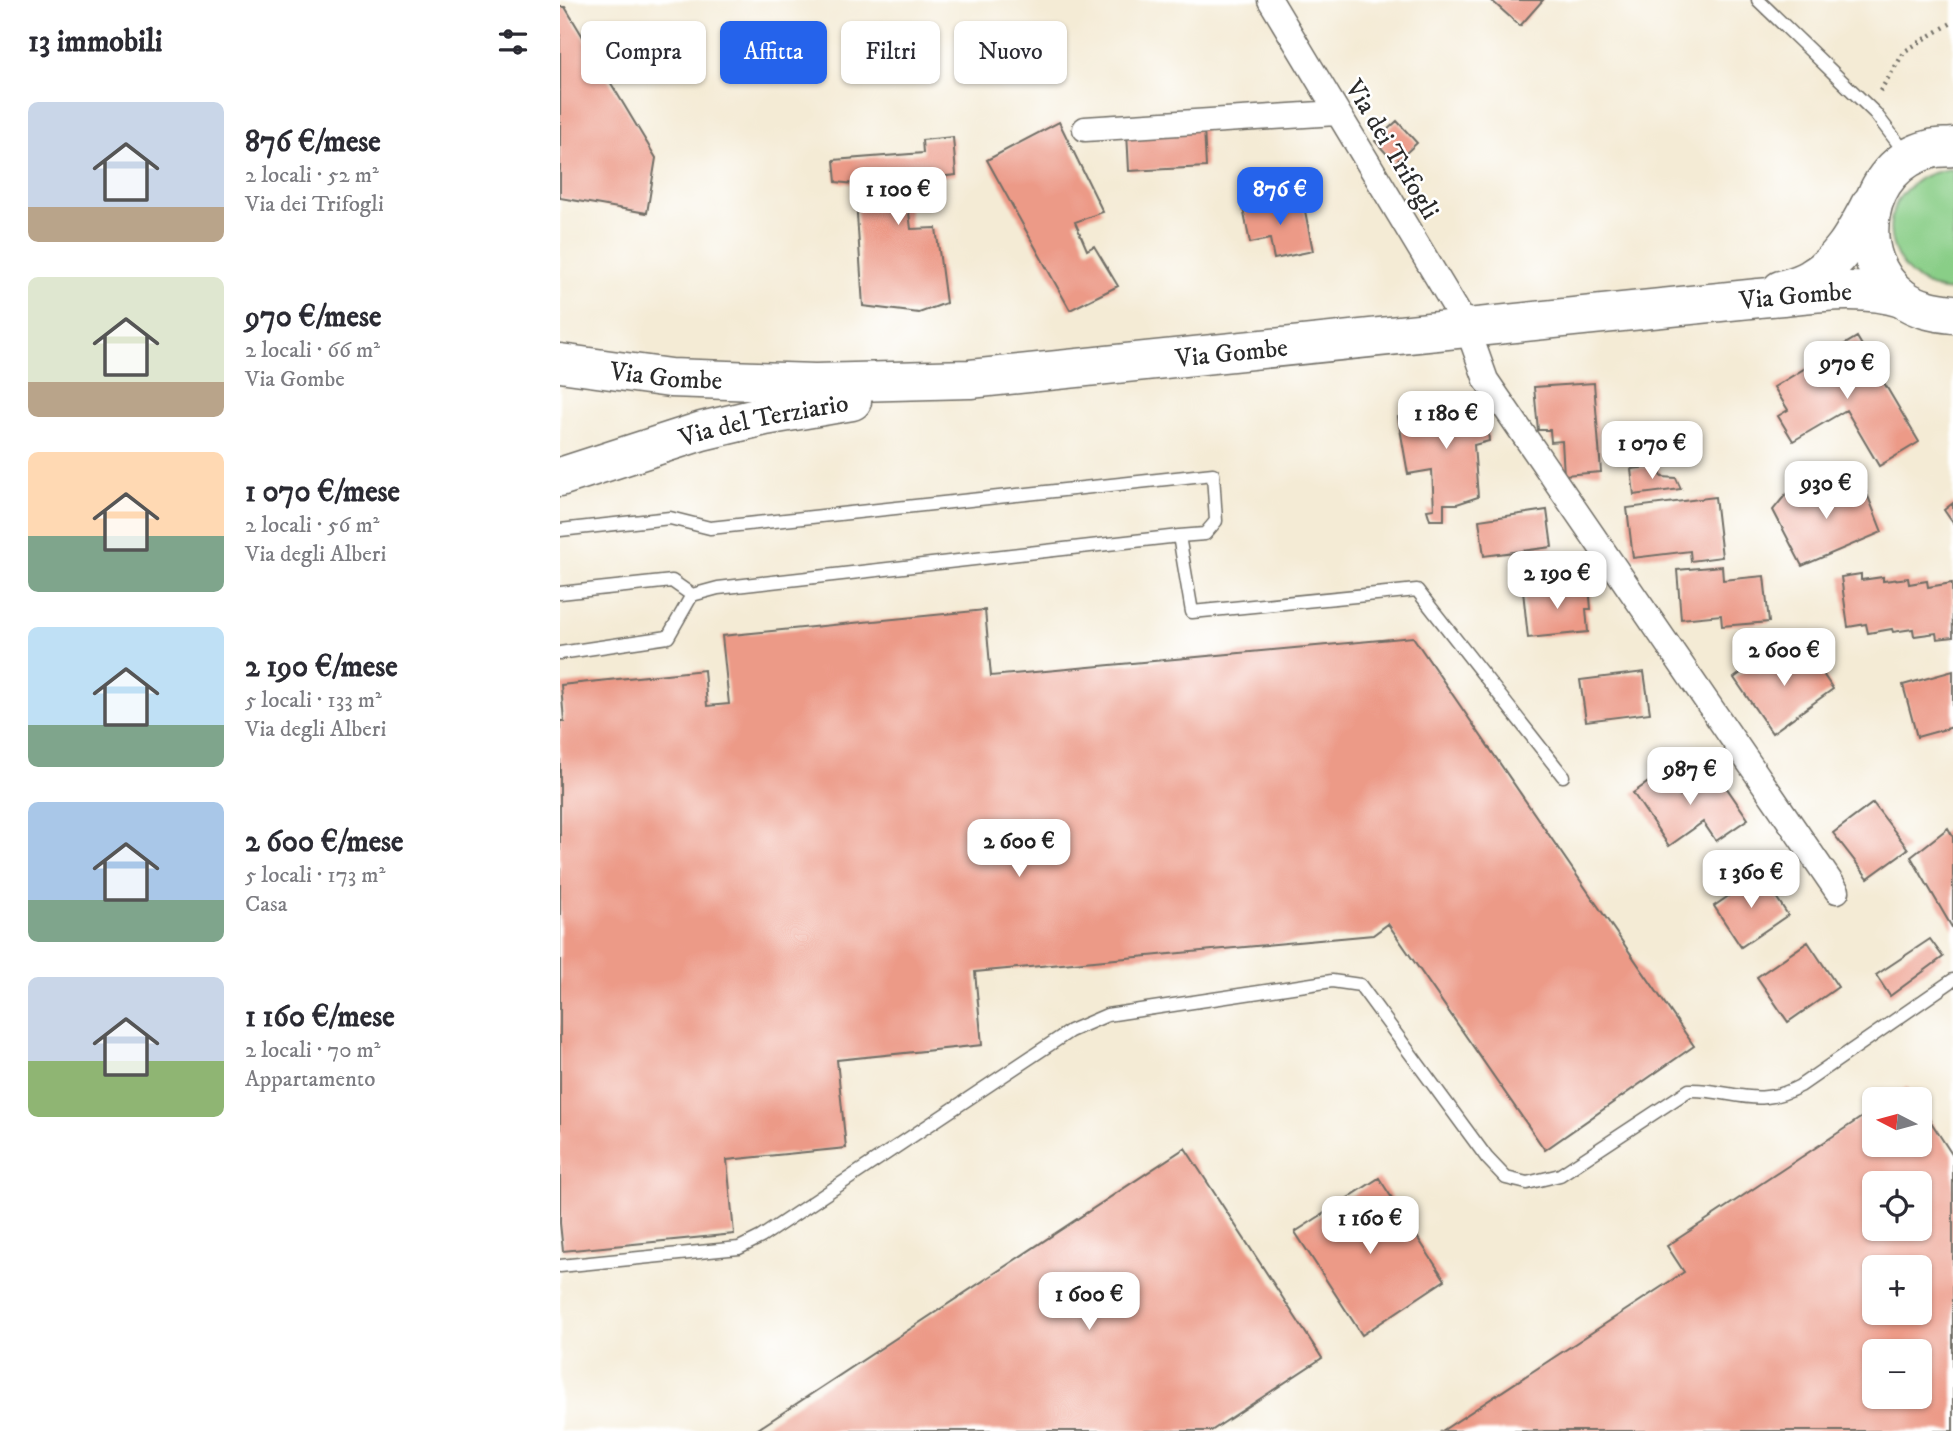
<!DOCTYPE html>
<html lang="it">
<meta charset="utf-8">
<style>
:root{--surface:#fff;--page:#f7f7f7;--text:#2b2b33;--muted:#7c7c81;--accent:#2563eb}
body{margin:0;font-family:"IM FELL DW Pica",serif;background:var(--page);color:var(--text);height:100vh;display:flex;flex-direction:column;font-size:26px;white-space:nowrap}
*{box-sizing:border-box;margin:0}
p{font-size:23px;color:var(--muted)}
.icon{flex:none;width:38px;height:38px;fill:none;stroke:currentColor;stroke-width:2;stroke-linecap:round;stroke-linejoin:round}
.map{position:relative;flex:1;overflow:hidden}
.panel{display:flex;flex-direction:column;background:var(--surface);width:560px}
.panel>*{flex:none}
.banner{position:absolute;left:21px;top:21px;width:665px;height:63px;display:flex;gap:14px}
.needle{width:46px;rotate:276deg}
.tools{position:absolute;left:1302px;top:1087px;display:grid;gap:14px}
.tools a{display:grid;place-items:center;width:70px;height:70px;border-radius:10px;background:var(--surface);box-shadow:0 2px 5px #0004;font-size:35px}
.price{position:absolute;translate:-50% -60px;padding:0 16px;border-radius:14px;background:#fff;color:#222;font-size:23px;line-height:46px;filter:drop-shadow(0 2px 4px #0008)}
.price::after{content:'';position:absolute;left:50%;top:42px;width:21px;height:16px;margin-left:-10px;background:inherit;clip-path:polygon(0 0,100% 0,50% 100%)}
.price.on{background:var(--accent);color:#fff}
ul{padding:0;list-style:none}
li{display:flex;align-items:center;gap:21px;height:175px;padding:0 28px}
li span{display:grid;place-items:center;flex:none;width:196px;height:140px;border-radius:10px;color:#555}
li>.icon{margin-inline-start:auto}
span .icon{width:84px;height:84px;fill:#fffc;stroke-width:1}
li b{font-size:30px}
h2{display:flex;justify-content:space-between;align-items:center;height:84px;padding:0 28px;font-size:30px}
.tag{padding:0 24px;border-radius:10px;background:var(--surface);box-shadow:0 2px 5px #0004;font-size:24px;line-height:63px}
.tag.on{background:var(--accent);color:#fff}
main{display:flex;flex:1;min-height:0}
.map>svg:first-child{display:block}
</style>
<main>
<section class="panel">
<h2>13 immobili<svg class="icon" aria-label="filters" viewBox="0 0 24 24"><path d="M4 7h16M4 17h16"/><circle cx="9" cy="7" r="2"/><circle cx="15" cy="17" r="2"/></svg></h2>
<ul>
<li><span style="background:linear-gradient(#c9d6e8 75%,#b9a48a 0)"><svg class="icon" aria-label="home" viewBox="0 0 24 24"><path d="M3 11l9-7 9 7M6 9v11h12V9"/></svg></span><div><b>876 €/mese</b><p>2 locali · 52 m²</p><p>Via dei Trifogli</p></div></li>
<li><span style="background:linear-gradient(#dfe7d0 75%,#b9a48a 0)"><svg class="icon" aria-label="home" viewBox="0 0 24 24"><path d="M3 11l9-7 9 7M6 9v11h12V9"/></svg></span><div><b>970 €/mese</b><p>2 locali · 66 m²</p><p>Via Gombe</p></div></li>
<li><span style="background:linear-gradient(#ffd9b3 60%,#7fa58c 0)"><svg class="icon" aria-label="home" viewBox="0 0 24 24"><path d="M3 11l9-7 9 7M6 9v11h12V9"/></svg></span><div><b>1 070 €/mese</b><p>2 locali · 56 m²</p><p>Via degli Alberi</p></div></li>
<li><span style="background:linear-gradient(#bfe0f5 70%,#7fa58c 0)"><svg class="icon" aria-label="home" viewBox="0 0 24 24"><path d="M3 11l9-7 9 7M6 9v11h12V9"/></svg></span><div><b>2 190 €/mese</b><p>5 locali · 133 m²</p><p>Via degli Alberi</p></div></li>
<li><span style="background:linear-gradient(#a9c7e8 70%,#7fa58c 0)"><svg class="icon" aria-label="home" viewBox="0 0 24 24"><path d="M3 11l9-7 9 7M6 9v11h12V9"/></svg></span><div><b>2 600 €/mese</b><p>5 locali · 173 m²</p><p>Casa</p></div></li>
<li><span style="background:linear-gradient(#c9d6e8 60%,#8fb573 0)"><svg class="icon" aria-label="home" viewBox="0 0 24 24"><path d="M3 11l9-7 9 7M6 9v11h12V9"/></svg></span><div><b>1 160 €/mese</b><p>2 locali · 70 m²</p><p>Appartamento</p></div></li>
</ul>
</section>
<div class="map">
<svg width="1393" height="1431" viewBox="0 0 1393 1431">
<rect width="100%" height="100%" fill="#fff"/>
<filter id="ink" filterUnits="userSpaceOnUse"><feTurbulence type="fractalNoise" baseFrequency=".0143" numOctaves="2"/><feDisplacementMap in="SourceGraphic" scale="14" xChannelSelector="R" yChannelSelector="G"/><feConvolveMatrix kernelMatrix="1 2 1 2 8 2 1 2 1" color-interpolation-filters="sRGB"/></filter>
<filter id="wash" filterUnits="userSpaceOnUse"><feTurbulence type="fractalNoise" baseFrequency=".00686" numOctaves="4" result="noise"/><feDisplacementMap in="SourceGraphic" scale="28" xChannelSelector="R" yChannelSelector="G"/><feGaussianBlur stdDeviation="1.57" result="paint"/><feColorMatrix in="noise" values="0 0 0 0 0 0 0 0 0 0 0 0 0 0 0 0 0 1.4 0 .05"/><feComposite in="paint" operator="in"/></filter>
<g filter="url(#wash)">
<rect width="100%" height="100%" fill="#f4ebd5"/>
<path fill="#89ce87" stroke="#5a7c59" stroke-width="2" d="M 1389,169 L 1393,170 L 1393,291 C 1337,290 1306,218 1354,183 C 1364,174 1376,172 1389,169 Z"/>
<g id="blocks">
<path fill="#ec9a87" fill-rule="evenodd" d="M 931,0 L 983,0 L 960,26 Z
M 0,7 L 5,7 L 96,158 L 87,213 L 0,198 Z
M 837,121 L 857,143 L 835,163 L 815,141 Z
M 499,122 L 543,212 L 515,222 L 527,250 L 534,246 L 558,286 L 510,310 L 427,160 Z
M 644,127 L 646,167 L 569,171 L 567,132 Z
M 393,137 L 396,175 L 368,178 L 369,186 L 346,188 L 351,229 L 376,228 L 386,303 L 359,313 L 303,306 L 295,184 L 276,182 L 274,160 L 363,153 L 362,140 Z
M 742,196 L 753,251 L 714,259 L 710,239 L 690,243 L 683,208 Z
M 1297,337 L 1359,442 L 1319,466 L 1286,410 L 1233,441 L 1218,416 L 1228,410 L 1214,387 Z
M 1034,383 L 1041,472 L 1004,475 L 1002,441 L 991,442 L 990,430 L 978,430 L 974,387 Z
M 913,403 L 926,410 L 929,441 L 914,445 L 918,497 L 897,504 L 884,504 L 884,520 L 870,520 L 867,510 L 874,509 L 872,470 L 848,474 L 838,417 Z
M 1098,466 L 1102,477 L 1116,478 L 1121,489 L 1074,495 L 1071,469 Z
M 1302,481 L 1322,532 L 1242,566 L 1213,510 L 1226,494 L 1254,489 L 1268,495 Z
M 1155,497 L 1162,557 L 1131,561 L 1130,551 L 1073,558 L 1067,508 Z
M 1393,503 L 1393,523 L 1384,510 Z
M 987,510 L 992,547 L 924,556 L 919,520 Z
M 1162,566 L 1163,580 L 1204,576 L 1209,622 L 1162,626 L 1161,615 L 1121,619 L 1117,570 Z
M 1301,574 L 1301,580 L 1323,577 L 1323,581 L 1348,578 L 1349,584 L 1367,581 L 1368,587 L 1392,583 L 1393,637 L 1377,639 L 1376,633 L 1354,636 L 1353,629 L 1333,632 L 1332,629 L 1308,633 L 1306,624 L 1288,627 L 1281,577 Z
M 1029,585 L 1031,609 L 1026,609 L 1028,632 L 968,638 L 963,591 Z
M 425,610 L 431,676 L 853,637 L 1134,1046 L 985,1150 L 828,924 L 813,935 L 415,972 L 422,1045 L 277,1060 L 286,1148 L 167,1160 L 174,1234 L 3,1251 L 0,1223 L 0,721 L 4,721 L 1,685 L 144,670 L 147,706 L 169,704 L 162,636 Z
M 1244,645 L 1273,689 L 1212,733 L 1174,678 L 1194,663 L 1199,673 Z
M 1393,671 L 1393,727 L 1357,737 L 1343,685 Z
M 1084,672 L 1090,713 L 1026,721 L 1020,680 Z
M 1104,771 L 1120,796 L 1155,771 L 1188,819 L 1156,841 L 1143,822 L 1109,846 L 1073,793 Z
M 1313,803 L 1348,849 L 1308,878 L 1273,833 Z
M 1388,828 L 1393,837 L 1393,929 L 1351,857 Z
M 1201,874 L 1228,915 L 1181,947 L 1154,906 Z
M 1370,939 L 1383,957 L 1330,996 L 1316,975 Z
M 1248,942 L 1278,987 L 1228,1022 L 1197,977 Z
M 1347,1087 L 1355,1099 L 1329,1099 Z
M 1360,1105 L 1393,1156 L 1393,1431 L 882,1431 L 1124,1272 L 1107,1246 L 1314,1109 L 1314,1144 L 1360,1144 ZM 1314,1183 L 1360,1183 L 1360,1228 L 1314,1228 ZM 1314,1267 L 1360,1267 L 1360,1312 L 1314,1312 ZM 1314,1351 L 1360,1351 L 1360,1396 L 1314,1396 Z
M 625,1148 L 762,1358 L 651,1431 L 195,1431 Z
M 819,1178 L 885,1280 L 802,1335 L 735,1232 Z"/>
</g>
</g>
<g filter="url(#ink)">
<use href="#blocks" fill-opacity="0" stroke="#716e66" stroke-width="2"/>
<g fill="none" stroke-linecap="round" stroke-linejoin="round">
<defs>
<path id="service" d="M 1198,0 L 1315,113 L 1347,155
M 0,530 L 110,518 L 150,528 L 653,474 L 656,521 L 645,534 L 619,536
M 0,593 L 112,581 L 132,595
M 0,653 L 108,637 L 132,595 L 158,588 L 619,536 L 632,612 L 857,590 L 1003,776
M 0,1266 L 179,1248 L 201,1237 L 510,1031 L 547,1015 L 772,981 L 800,985 L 927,1158 L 946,1178 L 967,1183 L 1000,1175 L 1129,1090 C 1174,1089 1195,1110 1240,1086 L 1393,980"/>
<path id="minor" d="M 710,0 L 907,327 L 926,380 L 1277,891
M 525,129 L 776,113"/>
<g id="primary">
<path d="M 1393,147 C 1386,148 1378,147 1371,149 C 1303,165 1288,257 1342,298 C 1357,309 1375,312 1393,314"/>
<path d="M 1221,290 C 1231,287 1243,284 1252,278 C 1281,261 1295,233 1310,205"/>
<path id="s1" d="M 0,363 L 110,378 L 255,383 L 410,379 L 1199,298 C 1245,295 1297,284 1342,298"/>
<path id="s2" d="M 0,477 L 142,431 L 205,416 L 292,401"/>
</g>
</defs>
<use href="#service" stroke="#716e66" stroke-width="15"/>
<use href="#minor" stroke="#716e66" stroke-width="27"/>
<use href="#primary" stroke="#716e66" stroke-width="41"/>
<path stroke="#716e66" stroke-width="4.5" stroke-dasharray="2 5" stroke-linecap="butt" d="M 1320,91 L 1345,51 L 1393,22"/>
<use href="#service" stroke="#fff" stroke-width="12"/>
<use href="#minor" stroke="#fff" stroke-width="24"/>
<use href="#primary" stroke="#fff" stroke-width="38"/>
</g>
</g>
<g text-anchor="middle" stroke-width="5" stroke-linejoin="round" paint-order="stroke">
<g font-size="26" fill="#2b2b2b" stroke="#fff">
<text transform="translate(833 149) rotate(59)" y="9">Via dei Trifogli</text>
<text dy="9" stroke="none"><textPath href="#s1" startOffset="1241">Via Gombe</textPath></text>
<text dy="9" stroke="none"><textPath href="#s1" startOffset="674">Via Gombe</textPath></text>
<text dy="9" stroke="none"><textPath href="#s1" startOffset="107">Via Gombe</textPath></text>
<text dy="9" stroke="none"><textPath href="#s2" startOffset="212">Via del Terziario</textPath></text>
</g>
</g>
</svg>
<div class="tools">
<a><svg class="needle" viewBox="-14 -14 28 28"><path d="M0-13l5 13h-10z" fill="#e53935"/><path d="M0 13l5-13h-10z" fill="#7c7c81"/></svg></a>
<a><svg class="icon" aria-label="locate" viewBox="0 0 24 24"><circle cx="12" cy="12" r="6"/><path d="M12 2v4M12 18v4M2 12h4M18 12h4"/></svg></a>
<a>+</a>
<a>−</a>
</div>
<b class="price" style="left:338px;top:227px">1 100 €</b>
<b class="price on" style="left:720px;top:227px">876 €</b>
<b class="price" style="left:1287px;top:401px">970 €</b>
<b class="price" style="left:886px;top:451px">1 180 €</b>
<b class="price" style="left:1092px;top:481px">1 070 €</b>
<b class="price" style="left:1266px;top:521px">930 €</b>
<b class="price" style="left:997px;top:611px">2 190 €</b>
<b class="price" style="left:1224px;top:688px">2 600 €</b>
<b class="price" style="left:1130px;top:807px">987 €</b>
<b class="price" style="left:459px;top:879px">2 600 €</b>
<b class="price" style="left:1191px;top:910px">1 360 €</b>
<b class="price" style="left:810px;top:1256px">1 160 €</b>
<b class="price" style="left:529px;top:1332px">1 600 €</b>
<div class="banner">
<a class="tag">Compra</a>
<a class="tag on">Affitta</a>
<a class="tag">Filtri</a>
<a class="tag">Nuovo</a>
</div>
</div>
</main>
